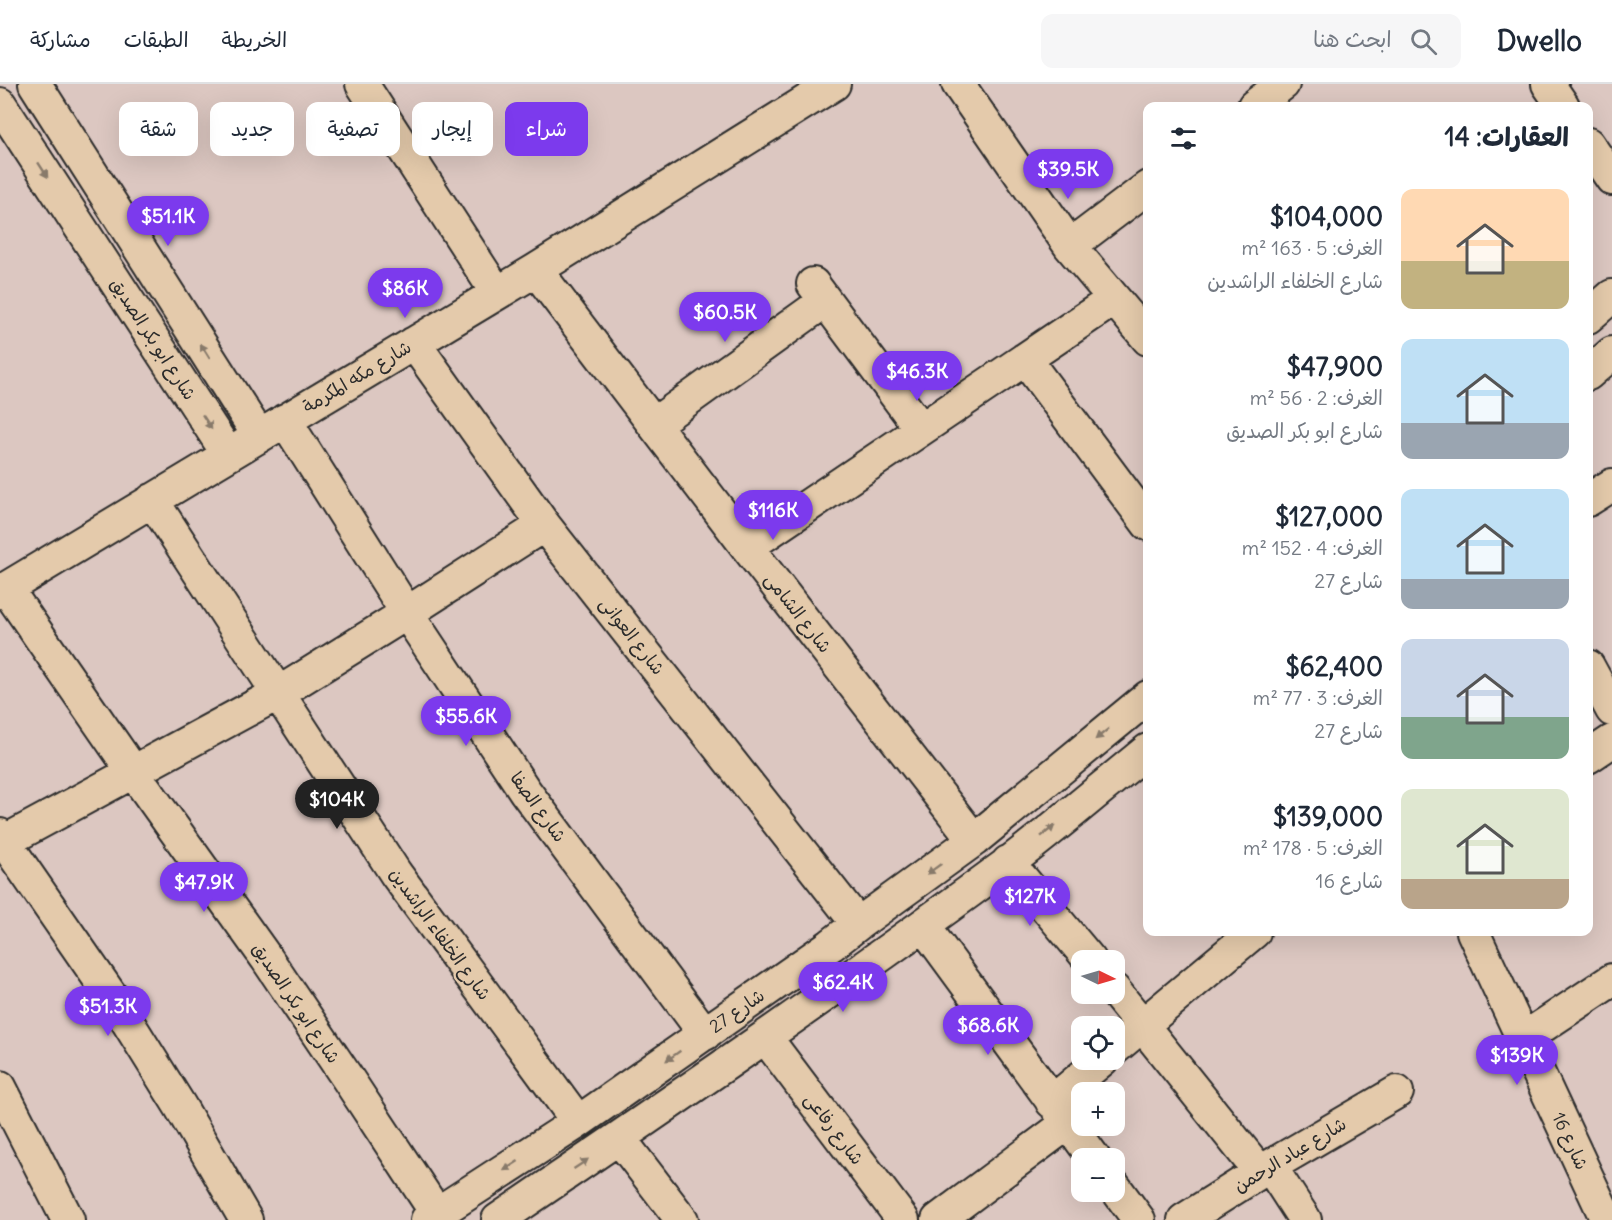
<!DOCTYPE html>
<html lang="ar">
<meta charset="utf-8">
<style>
:root{--surface:#fff;--page:#f6f6f7;--text:#1f2937;--muted:#747a83;--line:#e0e1e3;--accent:#7c3aed}
body{margin:0;font-family:Delius,"Playpen Sans Arabic",sans-serif;background:var(--page);color:var(--text);direction:rtl;height:100vh;display:flex;flex-direction:column;font-size:22px;white-space:nowrap}
*{box-sizing:border-box;margin:0}
p{font-size:20px;color:var(--muted)}
.icon{flex:none;width:33px;height:33px;fill:none;stroke:currentColor;stroke-width:2;stroke-linecap:round;stroke-linejoin:round}
.map{position:relative;flex:1;overflow:hidden;direction:ltr}
.panel{position:absolute;left:1143px;top:18px;width:450px;height:834px;display:flex;flex-direction:column;background:var(--surface);border-radius:12px;box-shadow:0 6px 24px #0002;direction:rtl}
.panel>*{flex:none}
.banner{position:absolute;left:18px;top:18px;width:570px;height:54px;direction:rtl;display:flex;gap:12px}
.needle{width:39px;rotate:95deg}
.controls{position:absolute;left:1071px;top:866px;display:grid;gap:12px}
.controls a{display:grid;place-items:center;width:54px;height:54px;border-radius:12px;background:var(--surface);box-shadow:0 6px 24px #0002;font-size:30px}
.price{position:absolute;translate:-50% -51px;padding:0 14px;border-radius:21px;background:var(--accent);color:#fff;font-size:20px;line-height:39px;filter:drop-shadow(0 2px 3px #0008)}
.price::after{content:'';position:absolute;left:50%;top:36px;width:18px;height:14px;margin-left:-9px;background:inherit;clip-path:polygon(0 0,100% 0,50% 100%)}
.price.active{background:#222;color:#fff}
ul{padding:0;list-style:none}
li{display:flex;align-items:center;gap:18px;height:150px;padding:0 24px}
li span{display:grid;place-items:center;flex:none;width:168px;height:120px;border-radius:12px;color:#555}
li>.icon{margin-inline-start:auto}
span .icon{width:72px;height:72px;fill:#fffc;stroke-width:1}
li b{font-size:26px}
h2{display:flex;justify-content:space-between;align-items:center;height:72px;padding:0 24px;font-size:26px}
.chip{padding:0 21px;border-radius:12px;background:var(--surface);box-shadow:0 6px 24px #0002;font-size:21px;line-height:54px}
.chip.active{background:var(--accent);color:#fff}
header{display:flex;align-items:center;gap:36px;box-sizing:border-box;height:84px;padding:0 30px;background:var(--surface);border-bottom:2px solid var(--line)}
header strong{font-size:28px}
nav{display:flex;gap:33px;margin-inline-start:auto;font-size:21px}
.search{width:420px;height:54px;background:var(--page);display:flex;align-items:center;gap:15px;box-sizing:border-box;padding:0 21px;border-radius:12px;color:var(--muted);font-size:22px}
.map>svg:first-child{display:block}
</style>
<header>
<strong>Dwello</strong>
<div class="search"><svg class="icon" aria-label="search" viewBox="0 0 24 24"><circle cx="10" cy="10" r="6"/><path d="M15 15l6 6"/></svg>ابحث هنا</div>
<nav><a>الخريطة</a><a>الطبقات</a><a>مشاركة</a></nav>
</header>
<div class="map">
<svg width="1612" height="1136" viewBox="0 0 1612 1136">
<rect width="100%" height="100%" fill="#dcc7c1"/>
<filter id="ink" filterUnits="userSpaceOnUse"><feTurbulence type="fractalNoise" baseFrequency=".0167" numOctaves="2"/><feDisplacementMap in="SourceGraphic" scale="12" xChannelSelector="R" yChannelSelector="G"/><feConvolveMatrix kernelMatrix="1 2 1 2 8 2 1 2 1" color-interpolation-filters="sRGB"/></filter>
<g filter="url(#ink)">
<g fill="none" stroke-linecap="round" stroke-linejoin="round">
<defs>
<path id="street" d="M 35,0 L 259,352
M 362,0 L 497,209
M 958,0 L 1070,162 L 1148,255
M 1548,0 L 1563,22
M 0,20 L 228,370
M 1254,22 L 1283,0
M 1588,60 L 1612,95
M 1070,162 L 1148,103
M 536,186 L 747,463 L 974,756
M 813,200 L 921,345
M 1588,233 L 1612,212
M 414,259 L 544,441 L 858,840
M 1025,275 L 1148,440
M 1588,290 L 1612,269
M 285,336 L 407,529 L 525,707 L 705,950
M 654,340 L 825,217
M 152,416 L 396,790 L 578,1038
M 1588,416 L 1612,401
M 747,463 L 1114,215
M 6,504 L 134,689 L 267,875 L 348,995 L 437,1130
M 0,508 L 536,186 L 834,0
M 1588,582 L 1612,626
M 1588,673 L 1612,657
M 0,751 L 114,916 L 180,1022 L 246,1136
M 0,760 L 277,610 L 407,529 L 544,441
M 1008,778 L 1090,876
M 923,841 L 1094,1074
M 1473,848 L 1607,1136
M 1114,906 L 1260,1088
M 766,954 L 903,1136
M 1523,955 L 1612,896
M 1114,965 L 1254,848
M 0,1003 L 68,1136
M 1052,1018 L 1103,975
M 619,1054 L 682,1136
M 1270,1082 L 1305,1136
M 1114,1102 L 1139,1136
M 427,1136 L 578,1038 L 831,861 L 858,840 L 974,756 L 1148,613
M 498,1136 C 669,1020 840,903 1007,780 C 1055,744 1101,704 1148,666
M 938,1136 L 1068,1039
M 1184,1136 L 1260,1088 L 1397,1008"/>
</defs>
<use href="#street" stroke="#2b2b2b" stroke-width="36"/>
<use href="#street" stroke="#e4caab" stroke-width="32"/>
</g>
<defs><path id="oneway-solid" d="M-6-.8H1V-3.2L6.5 0L1 3.2V.8H-6Z" transform="scale(1.5)"/></defs>
<g fill="#887a6b">
<use href="#oneway-solid" transform="translate(43 86) rotate(57)"/>
<use href="#oneway-solid" transform="translate(205 267) rotate(-122)"/>
<use href="#oneway-solid" transform="translate(207 338) rotate(57)"/>
<use href="#oneway-solid" transform="translate(1102 650) rotate(141)"/>
<use href="#oneway-solid" transform="translate(1048 747) rotate(-39)"/>
<use href="#oneway-solid" transform="translate(934 785) rotate(144)"/>
<use href="#oneway-solid" transform="translate(673 972) rotate(145)"/>
<use href="#oneway-solid" transform="translate(581 1080) rotate(-34)"/>
<use href="#oneway-solid" transform="translate(511 1082) rotate(147)"/>
</g>
</g>
<g text-anchor="middle" stroke-width="4.5" stroke-linejoin="round" paint-order="stroke">
<g font-size="18" fill="#2b2b2b" stroke="#e4caab">
<text transform="translate(153 255) rotate(57)" y="6">شارع ابو بكر الصديق</text>
<text transform="translate(357 293) rotate(-31)" y="6">شارع مكه المكرمة</text>
<text transform="translate(798 529) rotate(52)" y="6">شارع الشامى</text>
<text transform="translate(632 552) rotate(52)" y="6">شارع العوانى</text>
<text transform="translate(538 723) rotate(54)" y="6">شارع الصفا</text>
<text transform="translate(440 850) rotate(54)" y="6">شارع الخلفاء الراشدين</text>
<text transform="translate(296 919) rotate(56)" y="6">شارع ابو بكر الصديق</text>
<text transform="translate(737 927) rotate(-35)" y="6">شارع 27</text>
<text transform="translate(834 1045) rotate(53)" y="6">شارع رفاعى</text>
<text transform="translate(1570 1057) rotate(65)" y="6">شارع 16</text>
<text transform="translate(1290 1071) rotate(-31)" y="6">شارع عباد الرحمن</text>
</g>
</g>
</svg>
<div class="controls">
<a><svg class="needle" viewBox="-14 -14 28 28"><path d="M0-13l5 13h-10z" fill="#e53935"/><path d="M0 13l5-13h-10z" fill="#747a83"/></svg></a>
<a><svg class="icon" aria-label="locate" viewBox="0 0 24 24"><circle cx="12" cy="12" r="6"/><path d="M12 2v4M12 18v4M2 12h4M18 12h4"/></svg></a>
<a>+</a>
<a>−</a>
</div>
<b class="price" style="left:1068px;top:116px">$39.5K</b>
<b class="price" style="left:168px;top:163px">$51.1K</b>
<b class="price" style="left:405px;top:235px">$86K</b>
<b class="price" style="left:725px;top:259px">$60.5K</b>
<b class="price" style="left:917px;top:318px">$46.3K</b>
<b class="price" style="left:773px;top:457px">$116K</b>
<b class="price" style="left:466px;top:663px">$55.6K</b>
<b class="price active" style="left:337px;top:746px">$104K</b>
<b class="price" style="left:204px;top:829px">$47.9K</b>
<b class="price" style="left:1030px;top:843px">$127K</b>
<b class="price" style="left:843px;top:929px">$62.4K</b>
<b class="price" style="left:108px;top:953px">$51.3K</b>
<b class="price" style="left:988px;top:972px">$68.6K</b>
<b class="price" style="left:1517px;top:1002px">$139K</b>
<div class="banner">
<a class="chip active">شراء</a>
<a class="chip">إيجار</a>
<a class="chip">تصفية</a>
<a class="chip">جديد</a>
<a class="chip">شقة</a>
</div>
<section class="panel">
<h2>العقارات: 14<svg class="icon" aria-label="filters" viewBox="0 0 24 24"><path d="M4 7h16M4 17h16"/><circle cx="9" cy="7" r="2"/><circle cx="15" cy="17" r="2"/></svg></h2>
<ul>
<li><span style="background:linear-gradient(#ffd9b3 60%,#c2b280 0)"><svg class="icon" aria-label="home" viewBox="0 0 24 24"><path d="M3 11l9-7 9 7M6 9v11h12V9"/></svg></span><div><b>$104,000</b><p>الغرف: 5 · 163 m²</p><p>شارع الخلفاء الراشدين</p></div></li>
<li><span style="background:linear-gradient(#bfe0f5 70%,#9aa5b1 0)"><svg class="icon" aria-label="home" viewBox="0 0 24 24"><path d="M3 11l9-7 9 7M6 9v11h12V9"/></svg></span><div><b>$47,900</b><p>الغرف: 2 · 56 m²</p><p>شارع ابو بكر الصديق</p></div></li>
<li><span style="background:linear-gradient(#bfe0f5 75%,#9aa5b1 0)"><svg class="icon" aria-label="home" viewBox="0 0 24 24"><path d="M3 11l9-7 9 7M6 9v11h12V9"/></svg></span><div><b>$127,000</b><p>الغرف: 4 · 152 m²</p><p>شارع 27</p></div></li>
<li><span style="background:linear-gradient(#c9d6e8 65%,#7fa58c 0)"><svg class="icon" aria-label="home" viewBox="0 0 24 24"><path d="M3 11l9-7 9 7M6 9v11h12V9"/></svg></span><div><b>$62,400</b><p>الغرف: 3 · 77 m²</p><p>شارع 27</p></div></li>
<li><span style="background:linear-gradient(#dfe7d0 75%,#b9a48a 0)"><svg class="icon" aria-label="home" viewBox="0 0 24 24"><path d="M3 11l9-7 9 7M6 9v11h12V9"/></svg></span><div><b>$139,000</b><p>الغرف: 5 · 178 m²</p><p>شارع 16</p></div></li>
</ul>
</section>
</div>
